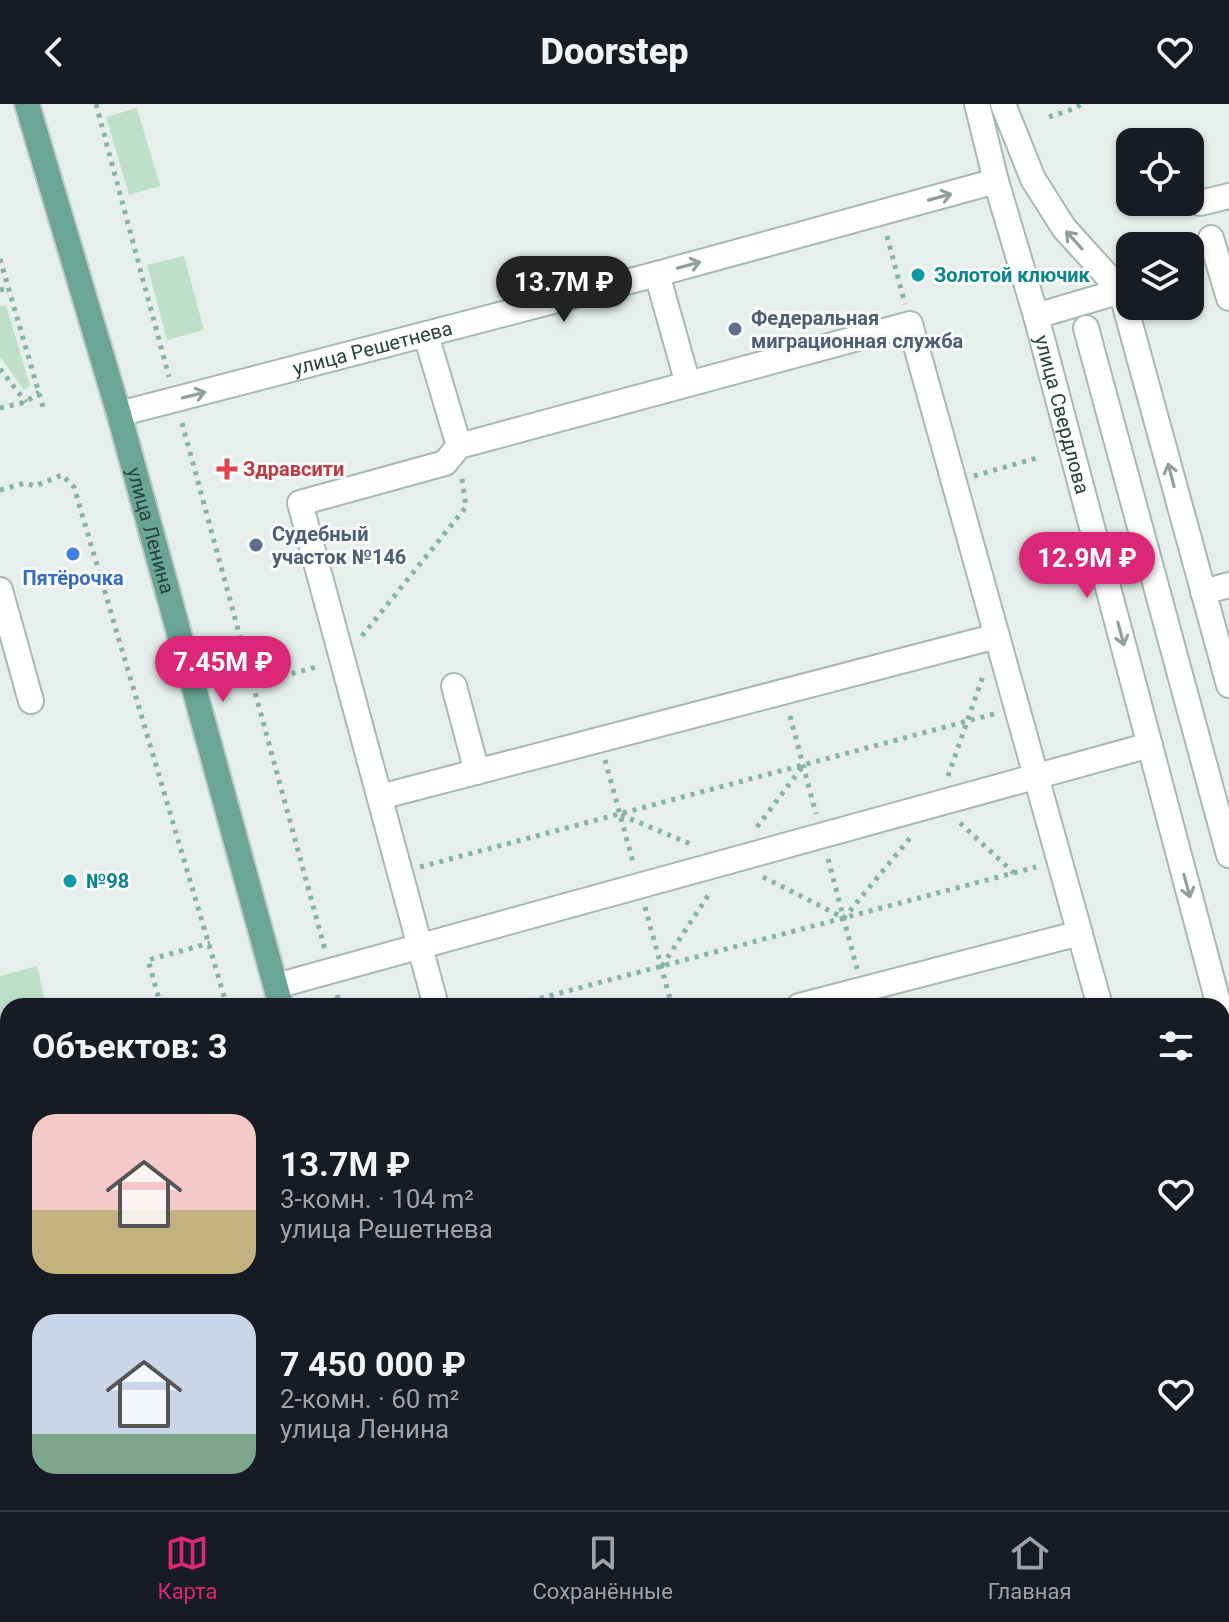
<!DOCTYPE html>
<html lang="ru">
<meta charset="utf-8">
<style>
:root{--surface:#171b24;--page:#242831;--text:#f1f3f6;--muted:#9ea1a6;--line:#363941;--accent:#db2777}
body{margin:0;font-family:Roboto,sans-serif;background:var(--page);color:var(--text);height:100vh;display:flex;flex-direction:column;font-size:30px;white-space:nowrap}
*{box-sizing:border-box;margin:0}
p{font-size:26px;color:var(--muted)}
.icon{flex:none;width:44px;height:44px;fill:none;stroke:currentColor;stroke-width:2;stroke-linecap:round;stroke-linejoin:round}
.map{position:relative;flex:1;overflow:hidden}
.side{position:absolute;left:0px;top:894px;width:1230px;height:512px;display:flex;flex-direction:column;background:var(--surface);border-radius:24px 24px 0 0;box-shadow:0 2px 6px #0004}
.side>*{flex:none}
.tools{position:absolute;left:1116px;top:24px;display:grid;gap:16px}
.tools a{display:grid;place-items:center;width:88px;height:88px;border-radius:16px;background:var(--surface);box-shadow:0 2px 6px #0004;font-size:40px}
.price{position:absolute;translate:-50% -68px;padding:0 18px;border-radius:28px;background:var(--accent);color:#fff;font-size:26px;line-height:52px;filter:drop-shadow(0 2px 4px #0008)}
.price::after{content:'';position:absolute;left:50%;top:48px;width:24px;height:18px;margin-left:-12px;background:inherit;clip-path:polygon(0 0,100% 0,50% 100%)}
.price.on{background:#222;color:#fff}
ul{padding:0;list-style:none}
li{display:flex;align-items:center;gap:24px;height:200px;padding:0 32px}
li span{display:grid;place-items:center;flex:none;width:224px;height:160px;border-radius:24px;color:#555}
li>.icon{margin-inline-start:auto}
span .icon{width:96px;height:96px;fill:#fffc;stroke-width:1}
li b{font-size:34px}
h2{display:flex;justify-content:space-between;align-items:center;height:96px;padding:0 32px;font-size:34px}
header{display:flex;justify-content:space-between;align-items:center;height:104px;padding:0 32px;background:var(--surface);font-size:36px;font-weight:800}
.dock{display:flex;justify-content:space-around;align-items:center;height:112px;border-top:2px solid var(--line);background:var(--surface);font-size:22px;color:var(--muted)}
.dock a{display:grid;justify-items:center;gap:4px}
.dock .on{color:var(--accent)}
.map>svg:first-child{display:block}
</style>
<header><svg class="icon" aria-label="back" viewBox="0 0 24 24"><path d="M15 5l-7 7 7 7"/></svg>Doorstep<svg class="icon" aria-label="heart" viewBox="0 0 24 24"><path d="M12 20l-8-8c-3-5 5-10 8-4 3-6 11-1 8 4z"/></svg></header>
<div class="map">
<svg width="1229" height="1406" viewBox="0 0 1229 1406">
<rect width="100%" height="100%" fill="#e6efeb"/>
<path fill="#bfe0c8" d="M 137,4 L 160,82 L 129,91 L 106,13 Z
M 184,152 L 204,226 L 167,236 L 147,161 Z
M 6,201 L 30,282 L 24,286 L 0,253 L 0,203 Z
M 37,862 L 46,902 L 8,902 L 8,1319 L 0,1321 L 0,872 Z"/>
<g fill="none" stroke-linecap="round" stroke-linejoin="round">
<defs>
<g id="minor">
<path id="s1" d="M 977,0 L 996,77 L 1036,212 L 1219,902"/>
<path d="M 1003,0 L 1033,75 L 1064,124 L 1121,187 L 1229,581"/>
<path d="M 1200,99 L 1229,92"/>
<path d="M 1211,134 L 1229,194"/>
<path d="M 657,170 L 688,280"/>
<path d="M 1036,212 L 1121,187"/>
<path d="M 1086,224 L 1229,751"/>
<path d="M 426,231 L 459,342"/>
<path id="s2" d="M 119,310 L 657,170 L 996,77"/>
<path d="M 0,486 L 31,597"/>
<path d="M 1203,488 L 1229,481"/>
<path d="M 454,582 L 477,668"/>
<path d="M 380,693 L 997,532"/>
<path d="M 276,882 L 1150,641"/>
<path d="M 436,902 L 300,399 L 445,359 L 459,342 L 910,220 L 1100,902"/>
<path d="M 799,902 L 1080,829"/>
<path d="M 1222,913 L 1229,940"/>
<path d="M 1222,1347 L 1229,1372"/>
<path d="M 10,1406 L 37,1398"/>
<path d="M 1079,1406 L 1109,1398"/>
</g>
<g id="major">
<path id="s3" d="M 27,0 L 119,310 L 281,902"/>
<path d="M 417,1398 L 419,1406"/>
</g>
</defs>
<use href="#minor" stroke="#a8b8b2" stroke-width="28"/>
<use href="#major" stroke="#c2cac8" stroke-width="28"/>
<path stroke="#86b3a5" stroke-width="5" stroke-dasharray="4 6" stroke-linecap="butt" d="M 96,0 L 169,273
M 1049,13 L 1076,4 L 1081,0
M 887,132 L 905,200
M 0,155 L 43,303
M 0,186 L 8,184
M 0,265 L 26,298
M 0,304 L 26,298 L 39,288
M 182,319 L 325,846
M 974,372 L 1040,353
M 0,386 L 25,379 L 35,382 L 62,371 L 74,383 L 227,902
M 362,532 L 466,403 L 462,375
M 253,580 L 320,562
M 790,612 L 816,710
M 605,656 L 633,758
M 948,672 L 983,572
M 621,711 L 693,741
M 960,719 L 1014,769
M 757,723 L 803,662
M 828,755 L 857,865
M 420,763 L 994,610
M 763,773 L 844,814 L 910,734
M 645,803 L 672,902
M 662,862 L 711,787
M 337,891 L 340,902
M 161,902 L 148,856 L 210,839
M 511,902 L 1036,763
M 0,1186 L 8,1156
M 1222,1206 L 1229,1204
M 1222,1281 L 1229,1279
M 362,1398 L 364,1406
M 475,1398 L 477,1406
M 570,1398 L 572,1406
M 898,1398 L 900,1406
M 503,1406 L 524,1398
M 767,1406 L 796,1398"/>
<use href="#minor" stroke="#fff" stroke-width="24"/>
<use href="#major" stroke="#6aa596" stroke-width="24"/>
</g>
<defs><path id="oneway-shaft" d="M-6 0H5M1.5-3L5.5 0L1.5 3" fill="none" stroke-width="1.6" stroke-linecap="round" stroke-linejoin="round" transform="scale(2)"/></defs>
<g stroke="#92a09c">
<use href="#oneway-shaft" transform="translate(940 93) rotate(-15)"/>
<use href="#oneway-shaft" transform="translate(1074 136) rotate(-132)"/>
<use href="#oneway-shaft" transform="translate(689 161) rotate(-15)"/>
<use href="#oneway-shaft" transform="translate(194 291) rotate(-14)"/>
<use href="#oneway-shaft" transform="translate(1171 371) rotate(-105)"/>
<use href="#oneway-shaft" transform="translate(1121 530) rotate(75)"/>
<use href="#oneway-shaft" transform="translate(1187 782) rotate(75)"/>
</g>
<g fill="#0f9aa8" stroke="#f7fbf9" stroke-width="3">
<circle cx="918" cy="171" r="8"/>
<circle cx="70" cy="777" r="8"/>
</g>
<g fill="#5c6f8a" stroke="#f7fbf9" stroke-width="3">
<circle cx="735" cy="225" r="8"/>
<circle cx="256" cy="441" r="8"/>
</g>
<path fill="#e0444e" stroke="#f7fbf9" stroke-width="3" d="M223 353h8v8h8v8h-8v8h-8v-8h-8v-8h8z"/>
<circle fill="#3f7fe0" stroke="#f7fbf9" stroke-width="3" cx="73" cy="450" r="8"/>
<g text-anchor="middle" stroke-width="6" stroke-linejoin="round" paint-order="stroke">
<g font-size="20" font-weight="bold" fill="#0d838f" stroke="#f7fbf9" text-anchor="start">
<text x="934" y="178">Золотой ключик</text>
<text x="86" y="784">№98</text>
</g>
<g font-size="20" font-weight="bold" fill="#4e5e75" stroke="#f7fbf9" text-anchor="start">
<text x="751" y="221">Федеральная<tspan x="751" dy="23">миграционная служба</tspan></text>
<text x="272" y="437">Судебный<tspan x="272" dy="23">участок №146</tspan></text>
</g>
<g font-size="20" fill="#24423a" stroke="#f7fbf9">
<text dy="7" stroke="none"><textPath href="#s2" startOffset="262">улица Решетнева</textPath></text>
<text dy="7" stroke="none"><textPath href="#s1" startOffset="322">улица Свердлова</textPath></text>
<text dy="7" stroke="none"><textPath href="#s3" startOffset="444">улица Ленина</textPath></text>
</g>
<g font-size="20" font-weight="bold" fill="#be3a42" stroke="#f7fbf9" text-anchor="start">
<text x="243" y="372">Здравсити</text>
</g>
<g font-size="20" font-weight="bold" fill="#366cbe" stroke="#f7fbf9">
<text x="73" y="481">Пятёрочка</text>
</g>
</g>
</svg>
<div class="tools">
<a><svg class="icon" aria-label="locate" viewBox="0 0 24 24"><circle cx="12" cy="12" r="6"/><path d="M12 2v4M12 18v4M2 12h4M18 12h4"/></svg></a>
<a><svg class="icon" aria-label="layers" viewBox="0 0 24 24"><path d="M12 4l9 5-9 5-9-5zM3 14l9 5 9-5"/></svg></a>
</div>
<b class="price on" style="left:564px;top:220px">13.7M ₽</b>
<b class="price" style="left:1087px;top:496px">12.9M ₽</b>
<b class="price" style="left:223px;top:600px">7.45M ₽</b>
<section class="side">
<h2>Объектов: 3<svg class="icon" aria-label="filters" viewBox="0 0 24 24"><path d="M4 7h16M4 17h16"/><circle cx="9" cy="7" r="2"/><circle cx="15" cy="17" r="2"/></svg></h2>
<ul>
<li><span style="background:linear-gradient(#f6c9c9 60%,#c2b280 0)"><svg class="icon" aria-label="home" viewBox="0 0 24 24"><path d="M3 11l9-7 9 7M6 9v11h12V9"/></svg></span><div><b>13.7M ₽</b><p>3-комн. · 104 m²</p><p>улица Решетнева</p></div><svg class="icon" aria-label="heart" viewBox="0 0 24 24"><path d="M12 20l-8-8c-3-5 5-10 8-4 3-6 11-1 8 4z"/></svg></li>
<li><span style="background:linear-gradient(#c9d6e8 75%,#7fa58c 0)"><svg class="icon" aria-label="home" viewBox="0 0 24 24"><path d="M3 11l9-7 9 7M6 9v11h12V9"/></svg></span><div><b>7 450 000 ₽</b><p>2-комн. · 60 m²</p><p>улица Ленина</p></div><svg class="icon" aria-label="heart" viewBox="0 0 24 24"><path d="M12 20l-8-8c-3-5 5-10 8-4 3-6 11-1 8 4z"/></svg></li>
</ul>
</section>
</div>
<nav class="dock">
<a class="on"><svg class="icon" aria-label="map" viewBox="0 0 24 24"><path d="M3 6l6-2 6 2 6-2v14l-6 2-6-2-6 2zM9 4v14M15 6v14"/></svg>Карта</a>
<a><svg class="icon" aria-label="saved" viewBox="0 0 24 24"><path d="M7 4h10v16l-5-4-5 4z"/></svg>Сохранённые</a>
<a><svg class="icon" aria-label="home" viewBox="0 0 24 24"><path d="M3 11l9-7 9 7M6 9v11h12V9"/></svg>Главная</a>
</nav>
